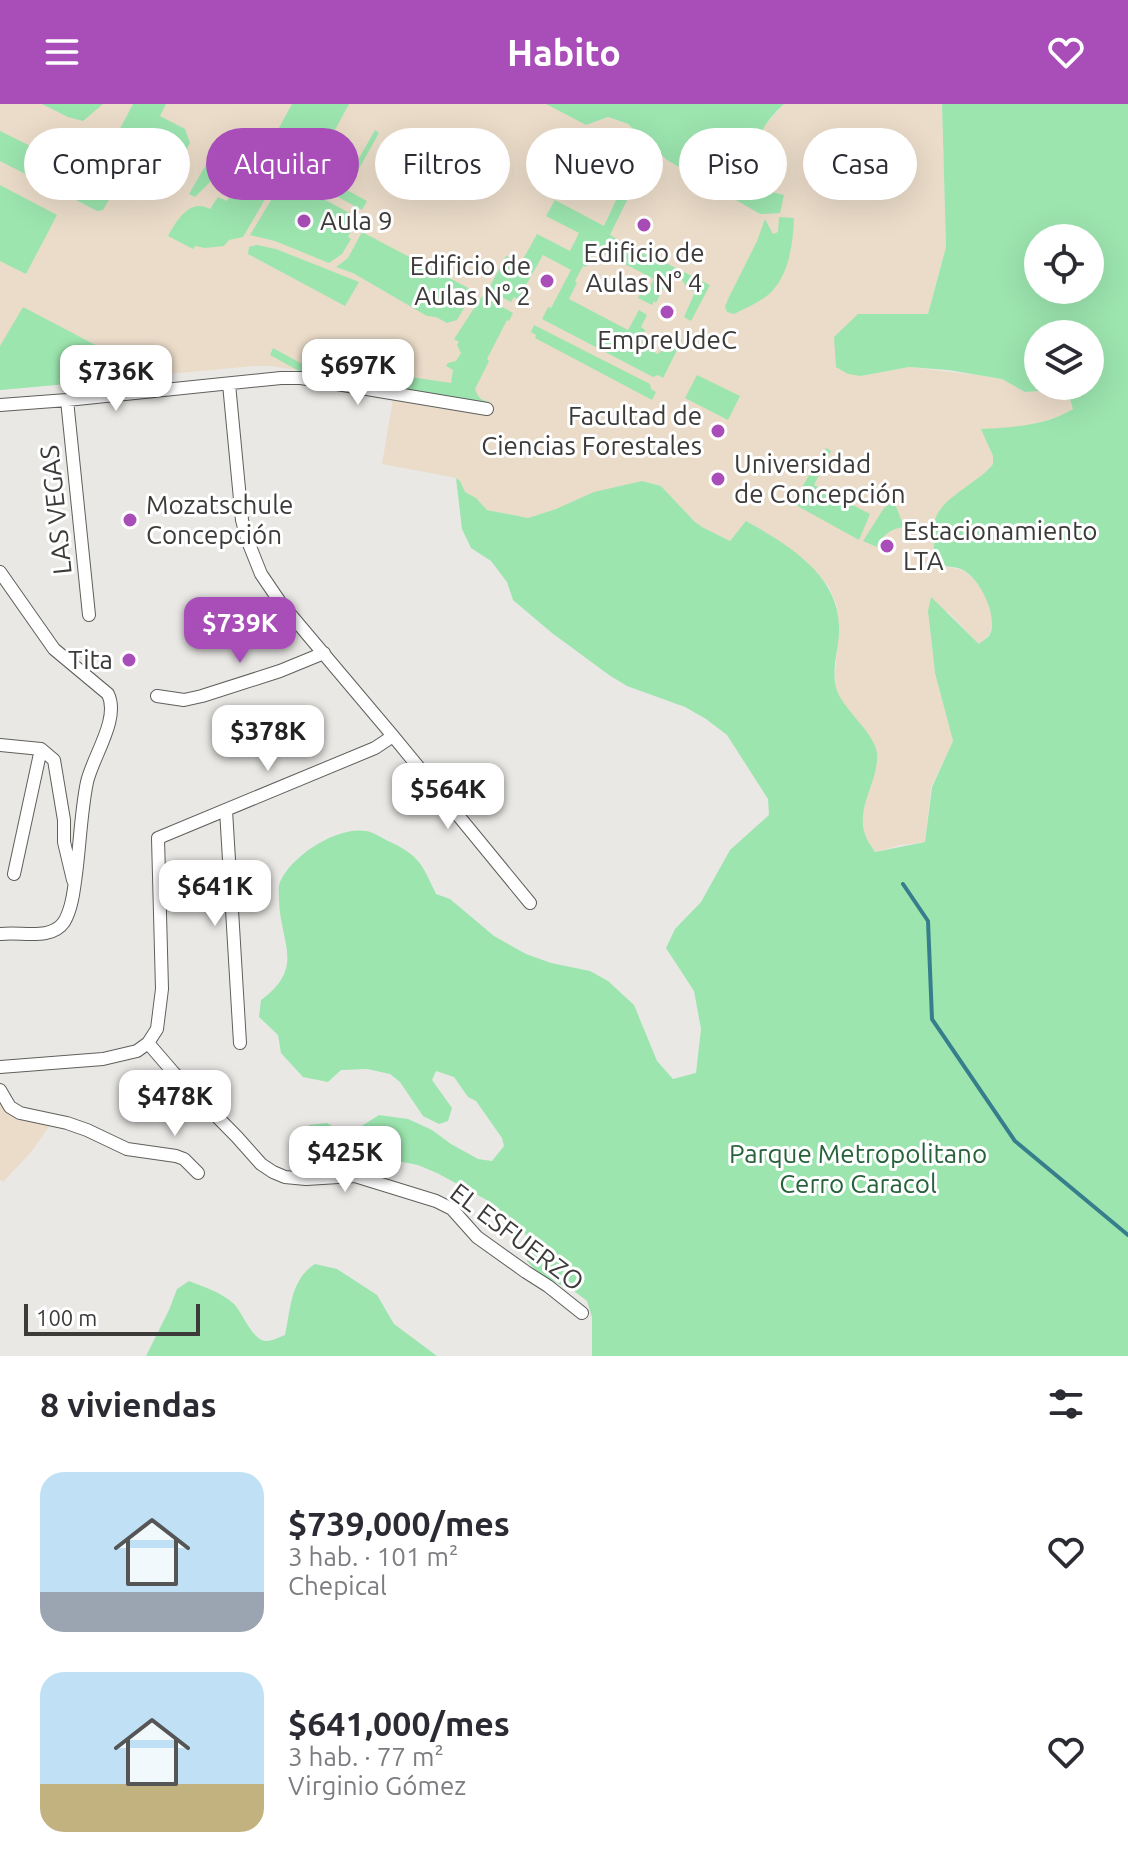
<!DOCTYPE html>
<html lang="es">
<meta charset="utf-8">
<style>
:root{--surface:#fff;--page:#f2f2f3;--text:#2b2b33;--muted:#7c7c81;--accent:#a94db8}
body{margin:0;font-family:Ubuntu,sans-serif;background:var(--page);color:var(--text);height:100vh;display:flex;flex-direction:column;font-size:30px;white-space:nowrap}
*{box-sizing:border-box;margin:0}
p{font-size:26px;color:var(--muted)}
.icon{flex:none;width:44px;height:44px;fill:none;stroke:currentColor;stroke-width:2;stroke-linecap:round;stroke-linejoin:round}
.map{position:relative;height:1252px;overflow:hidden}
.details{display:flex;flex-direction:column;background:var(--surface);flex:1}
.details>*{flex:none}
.banner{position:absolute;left:24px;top:24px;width:1080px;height:72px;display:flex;gap:16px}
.controls{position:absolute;left:1024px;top:120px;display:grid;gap:16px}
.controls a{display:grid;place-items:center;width:80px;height:80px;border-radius:50%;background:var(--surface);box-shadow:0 8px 32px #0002;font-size:40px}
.scale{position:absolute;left:24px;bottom:20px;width:176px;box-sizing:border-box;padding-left:8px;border:4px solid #3c3b3a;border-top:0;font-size:22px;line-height:28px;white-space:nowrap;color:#3c3b3a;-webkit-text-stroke:6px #fff;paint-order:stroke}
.price{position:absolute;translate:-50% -68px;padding:0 18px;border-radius:16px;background:#fff;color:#222;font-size:26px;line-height:52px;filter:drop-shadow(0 2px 4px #0008)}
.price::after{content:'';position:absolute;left:50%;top:48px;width:24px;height:18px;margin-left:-12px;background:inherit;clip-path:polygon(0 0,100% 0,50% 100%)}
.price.selected{background:var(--accent);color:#fff}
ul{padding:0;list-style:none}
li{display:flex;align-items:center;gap:24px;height:200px;padding:0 40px}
li span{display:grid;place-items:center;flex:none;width:224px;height:160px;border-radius:24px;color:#555}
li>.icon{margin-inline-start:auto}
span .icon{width:96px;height:96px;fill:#fffc;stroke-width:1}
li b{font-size:34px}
h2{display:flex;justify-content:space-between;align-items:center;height:96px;padding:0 40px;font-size:34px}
.tag{padding:0 28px;border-radius:36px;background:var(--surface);box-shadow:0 8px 32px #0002;font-size:28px;line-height:72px}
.tag.selected{background:var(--accent);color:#fff}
header{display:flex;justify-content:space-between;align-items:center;height:104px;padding:0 40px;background:var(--accent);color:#fff;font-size:36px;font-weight:700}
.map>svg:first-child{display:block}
</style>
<header><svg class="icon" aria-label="menu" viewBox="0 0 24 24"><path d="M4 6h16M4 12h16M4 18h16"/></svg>Habito<svg class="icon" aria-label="heart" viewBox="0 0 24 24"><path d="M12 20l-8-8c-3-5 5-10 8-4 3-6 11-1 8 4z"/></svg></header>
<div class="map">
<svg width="1128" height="1252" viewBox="0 0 1128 1252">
<rect width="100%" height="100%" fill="#e9e8e5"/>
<path fill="#ebdcc9" d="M 0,0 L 546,0 L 586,21 L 608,13 L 628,20 L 667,56 L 761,110 L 784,91 L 752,83 L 749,76 L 756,36 L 763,23 L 784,0 L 942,0 L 946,143 L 928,210 L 858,210 L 861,272 L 909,263 L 977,271 L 1002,275 L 1025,288 L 1067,285 L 1074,306 L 1059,313 L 1024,323 L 982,326 L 993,352 L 993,360 L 978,376 L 946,400 L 936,413 L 934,419 L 935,454 L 942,462 L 963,466 L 974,475 L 986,492 L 993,516 L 989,531 L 979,540 L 948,508 L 928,507 L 935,569 L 953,637 L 931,683 L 925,738 L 901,741 L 875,748 L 865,732 L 862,714 L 867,691 L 841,595 L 836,584 L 835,569 L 839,523 L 837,502 L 829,483 L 805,456 L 747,417 L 730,437 L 702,423 L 694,417 L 661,382 L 642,377 L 528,414 L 487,406 L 476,394 L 465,388 L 460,377 L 456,374 L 382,360 L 395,283 L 317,271 L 315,269 L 271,262 L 254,262 L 0,286 Z
M 0,994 L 32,1017 L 50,1021 L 32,1047 L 3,1078 L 0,1076 Z"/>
<path fill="#9ce5af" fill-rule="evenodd" d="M 42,0 L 103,0 L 83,17 L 68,13 Z
M 133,0 L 166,0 L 160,12 L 185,25 L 190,39 L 172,71 L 158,79 L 149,73 L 155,62 L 140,54 L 142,50 L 123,40 L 113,57 L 118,60 L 112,71 L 106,68 L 103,74 L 117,82 L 103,106 L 97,107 L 76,96 L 89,71 L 97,68 Z
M 292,0 L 349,0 L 323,48 L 353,65 L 375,26 L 379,29 L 352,77 L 289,43 C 280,56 281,63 263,62 L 261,57 Z
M 546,0 L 784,0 C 764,19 757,31 753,57 C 751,67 748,74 752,83 L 784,91 L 780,109 L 760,110 L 667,56 L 628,20 L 608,13 L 586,21 Z
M 942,0 L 1128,0 L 1128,1252 L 592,1252 L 592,1213 L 587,1197 L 574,1187 L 540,1171 L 527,1157 L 529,1141 L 524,1126 L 485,1095 L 437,1069 L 418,1061 L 387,1055 L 344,1050 L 312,1038 L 309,1021 L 327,1019 L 342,1028 L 354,1027 L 379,1011 L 408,1015 L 432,1026 L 451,1040 L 478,1055 L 492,1057 L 504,1042 L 502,1034 L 476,997 L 468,993 L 454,973 L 436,967 L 432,976 L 452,1004 L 448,1017 L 439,1020 L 423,1012 L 400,978 L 390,970 L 367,965 L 341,966 L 328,978 L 303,973 L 281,949 L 278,931 L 259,913 L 261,896 C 306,863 280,839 279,796 C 279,790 278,783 280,778 C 291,752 337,722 366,727 C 373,728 382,734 388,737 C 419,751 422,760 436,790 L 450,795 L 494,832 L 526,850 L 551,859 L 590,867 L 608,877 L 634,901 L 657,957 L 673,975 L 696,969 L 701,925 L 694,887 L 666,844 L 675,825 L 701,798 L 730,746 L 769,711 L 768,695 L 727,631 L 706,615 L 685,603 L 627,582 L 609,571 L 552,529 L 513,496 L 507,478 L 491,457 L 471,444 L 462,425 L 456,374 L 460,377 L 465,388 L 476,394 L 487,406 L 528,414 L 556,405 L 594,388 L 642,377 L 661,382 L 694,417 L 702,423 L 730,437 L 746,417 C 787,440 838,470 839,522 C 840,542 831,563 836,583 C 841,605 876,629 877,650 C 879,678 854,704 866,733 C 868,738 872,743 875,748 L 925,738 L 932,683 L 953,637 L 935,569 L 928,507 L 931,493 L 979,540 C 982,537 986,535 989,532 C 1000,514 979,472 961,465 C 953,462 945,464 937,459 C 933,450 934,442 934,433 C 934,428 933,424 934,420 C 937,395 979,379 993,360 L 993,352 L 981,325 C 1013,323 1045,322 1073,305 L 1067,285 L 1025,288 L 1002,275 L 948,266 L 909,263 L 861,272 L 848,270 L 836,263 L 834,233 L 858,210 L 928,210 L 946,143 ZM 1038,134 L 1090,134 L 1090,186 L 1038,186 ZM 1038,230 L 1090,230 L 1090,282 L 1038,282 Z
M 0,27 L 81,67 L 68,92 L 0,57 Z
M 580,53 L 637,80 C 620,79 613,76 598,70 C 589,67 581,66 572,61 Z
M 207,59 L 213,59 L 219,67 L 214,74 L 195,93 L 189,90 Z
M 303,62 L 367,97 L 362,106 L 298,71 Z
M 243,69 L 271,85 L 243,133 L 229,136 L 224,142 L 205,144 L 195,142 L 193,145 L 168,132 C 177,116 190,94 210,105 L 218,93 L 227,97 Z
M 586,74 L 619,86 L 632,86 L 610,131 L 637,147 L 658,155 L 710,181 L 691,217 L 684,213 L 695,188 L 688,185 L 682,176 L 670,170 L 656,199 L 654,197 L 652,201 L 638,194 L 640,190 L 645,192 L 654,175 L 621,158 L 622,156 L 616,153 L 614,155 L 595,146 L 586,163 L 583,162 L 575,177 L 577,179 L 569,195 L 628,226 L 639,206 L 647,211 L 641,223 L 645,226 L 642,240 L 657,250 L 663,246 L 673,231 L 682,236 L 663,274 L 658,271 L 653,273 L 542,215 L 548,203 L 551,204 L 571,166 L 543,151 L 522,188 L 526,191 L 523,198 L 514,193 L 511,198 L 488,186 L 506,152 L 521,159 L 537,130 L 570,147 L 579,129 L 546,112 L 555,96 L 604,122 L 617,94 L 583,76 Z
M 290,77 L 359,114 L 348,133 L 351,135 L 342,150 L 329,159 L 275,137 L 250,131 L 282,78 Z
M 0,81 L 57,111 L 26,170 L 0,157 Z
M 779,113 L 794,114 C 793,140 789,173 768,191 C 758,199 745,204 734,210 L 727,208 L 725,203 L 728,195 L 757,137 L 765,115 L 773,130 L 778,128 Z
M 362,128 L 474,187 L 457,216 L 447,219 L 436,213 L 427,212 L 353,169 L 336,163 L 348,154 Z
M 257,141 L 276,145 L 359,178 L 345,202 L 248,150 L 249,143 Z
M 482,192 L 513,209 L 509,217 L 507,216 L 487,255 L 489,257 L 475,285 C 478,294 481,296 490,298 L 447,296 L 395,283 L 390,278 L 391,270 L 451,279 L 453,266 L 446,262 L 448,259 L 456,257 L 461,249 L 457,241 L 459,238 L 454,235 Z
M 23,203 L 145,267 L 146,273 L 0,286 L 0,242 Z
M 534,221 L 650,280 L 651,285 L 656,288 L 652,296 L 535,234 L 536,231 L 531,228 Z
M 273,244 L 315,267 L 314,271 L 299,267 L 270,251 Z
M 697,271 L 740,292 L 728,316 L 685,294 Z
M 826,344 L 831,347 L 814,381 L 870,410 L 859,436 L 792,399 Z
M 894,397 L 904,423 C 891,424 882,432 877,443 L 863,437 L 884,404 Z
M 315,1160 L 337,1165 L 377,1191 L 394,1220 L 437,1252 L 146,1252 L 169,1206 L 177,1185 L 189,1177 C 204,1183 221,1188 234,1200 C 243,1209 252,1237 267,1237 C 272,1237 280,1233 285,1231 C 291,1205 290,1176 315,1160 Z"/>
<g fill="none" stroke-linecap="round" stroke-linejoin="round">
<path stroke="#377e8d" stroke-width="4" d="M 903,780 L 928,817 L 932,915 L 1015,1037 L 1128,1131"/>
<defs>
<path id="street" d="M 229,280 L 242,416 L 247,435 L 261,470 L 280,498 L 393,632 L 530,799
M 67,296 L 89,511
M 0,301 L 67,296 L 281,274 L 301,274 L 487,305
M 0,468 L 54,545 L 108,590 C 120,615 93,652 87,678 C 81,707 80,740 76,770 C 74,785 72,805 64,818 C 51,837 21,827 0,830
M 157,592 L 184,596 L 202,592 L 280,567 L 324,549
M 0,641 L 41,645 L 54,656 L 64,716 L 64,738 L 73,776
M 226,706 L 240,939
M 14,770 L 41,645
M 148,939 L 173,968 L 237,1033 L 261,1060 L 273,1068 L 285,1073 L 306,1075 L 355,1072 L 436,1097 L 452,1105 L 477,1133 L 526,1168 L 548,1182 L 582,1209
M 0,963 L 103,955 L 137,947 L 148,939 L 157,925 L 162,885 L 158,734 L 375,644 L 393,632
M 0,986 L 10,1003 L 20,1009 L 67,1019 L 87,1026 L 127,1045 L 176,1052 L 184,1055 L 198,1069"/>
</defs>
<use href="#street" stroke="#5f5f5c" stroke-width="14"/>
<use href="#street" stroke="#fff" stroke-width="12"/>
</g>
<g fill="#a94db8" stroke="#fff" stroke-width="3">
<circle cx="304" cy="117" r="8"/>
<circle cx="644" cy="121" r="8"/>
<circle cx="547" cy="177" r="8"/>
<circle cx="667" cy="208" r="8"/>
<circle cx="718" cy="327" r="8"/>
<circle cx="718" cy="375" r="8"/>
<circle cx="130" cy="416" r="8"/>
<circle cx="887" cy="442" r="8"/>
<circle cx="129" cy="556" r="8"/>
</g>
<g text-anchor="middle" stroke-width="6" stroke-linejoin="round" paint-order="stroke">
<g font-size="26" fill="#3c3b3a" stroke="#fff" text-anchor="start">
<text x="320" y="126">Aula 9</text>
<text x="644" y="158" text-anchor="middle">Edificio de<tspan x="644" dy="30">Aulas N° 4</tspan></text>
<text x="531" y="171" text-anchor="end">Edificio de<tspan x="531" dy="30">Aulas N° 2</tspan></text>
<text x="667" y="245" text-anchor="middle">EmpreUdeC</text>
<text x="702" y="321" text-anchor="end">Facultad de<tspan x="702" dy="30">Ciencias Forestales</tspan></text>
<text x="734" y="369">Universidad<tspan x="734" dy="30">de Concepción</tspan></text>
<text x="146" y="410">Mozatschule<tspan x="146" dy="30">Concepción</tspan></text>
<text x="903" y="436">Estacionamiento<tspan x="903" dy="30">LTA</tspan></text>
<text x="113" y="565" text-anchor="end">Tita</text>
</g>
<g font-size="26" fill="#3c3b3a" stroke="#fff">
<text transform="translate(56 406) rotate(-96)" y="9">LAS VEGAS</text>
<text transform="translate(517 1133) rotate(37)" y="9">EL ESFUERZO</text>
</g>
<g font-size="26" fill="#27623b" stroke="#fff">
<text x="858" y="1059">Parque Metropolitano<tspan x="858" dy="30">Cerro Caracol</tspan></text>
</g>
</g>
</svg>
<div class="controls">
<a><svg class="icon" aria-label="locate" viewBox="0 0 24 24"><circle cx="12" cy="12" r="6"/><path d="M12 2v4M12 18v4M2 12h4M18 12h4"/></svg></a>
<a><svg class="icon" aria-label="layers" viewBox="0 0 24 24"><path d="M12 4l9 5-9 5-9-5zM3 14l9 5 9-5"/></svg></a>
</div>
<div class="scale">100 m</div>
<b class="price" style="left:358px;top:303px">$697K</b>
<b class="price" style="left:116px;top:309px">$736K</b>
<b class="price selected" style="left:240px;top:561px">$739K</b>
<b class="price" style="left:268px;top:669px">$378K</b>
<b class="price" style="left:448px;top:727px">$564K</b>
<b class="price" style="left:215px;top:824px">$641K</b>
<b class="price" style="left:175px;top:1034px">$478K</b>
<b class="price" style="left:345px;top:1090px">$425K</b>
<div class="banner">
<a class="tag">Comprar</a>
<a class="tag selected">Alquilar</a>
<a class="tag">Filtros</a>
<a class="tag">Nuevo</a>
<a class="tag">Piso</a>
<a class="tag">Casa</a>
</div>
</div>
<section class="details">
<h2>8 viviendas<svg class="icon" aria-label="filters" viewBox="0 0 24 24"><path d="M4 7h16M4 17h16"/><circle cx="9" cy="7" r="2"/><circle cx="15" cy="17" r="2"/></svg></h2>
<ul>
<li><span style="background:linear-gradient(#bfe0f5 75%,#9aa5b1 0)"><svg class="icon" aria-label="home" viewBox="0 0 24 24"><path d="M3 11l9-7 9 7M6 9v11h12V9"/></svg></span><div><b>$739,000/mes</b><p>3 hab. · 101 m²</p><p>Chepical</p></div><svg class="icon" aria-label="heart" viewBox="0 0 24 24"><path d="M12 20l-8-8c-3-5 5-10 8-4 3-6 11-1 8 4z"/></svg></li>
<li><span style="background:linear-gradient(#bfe0f5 70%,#c2b280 0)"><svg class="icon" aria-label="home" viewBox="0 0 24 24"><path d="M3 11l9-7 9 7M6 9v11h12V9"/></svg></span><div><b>$641,000/mes</b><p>3 hab. · 77 m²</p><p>Virginio Gómez</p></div><svg class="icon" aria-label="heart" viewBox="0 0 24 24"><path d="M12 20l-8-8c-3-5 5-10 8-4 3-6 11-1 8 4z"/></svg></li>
</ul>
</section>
